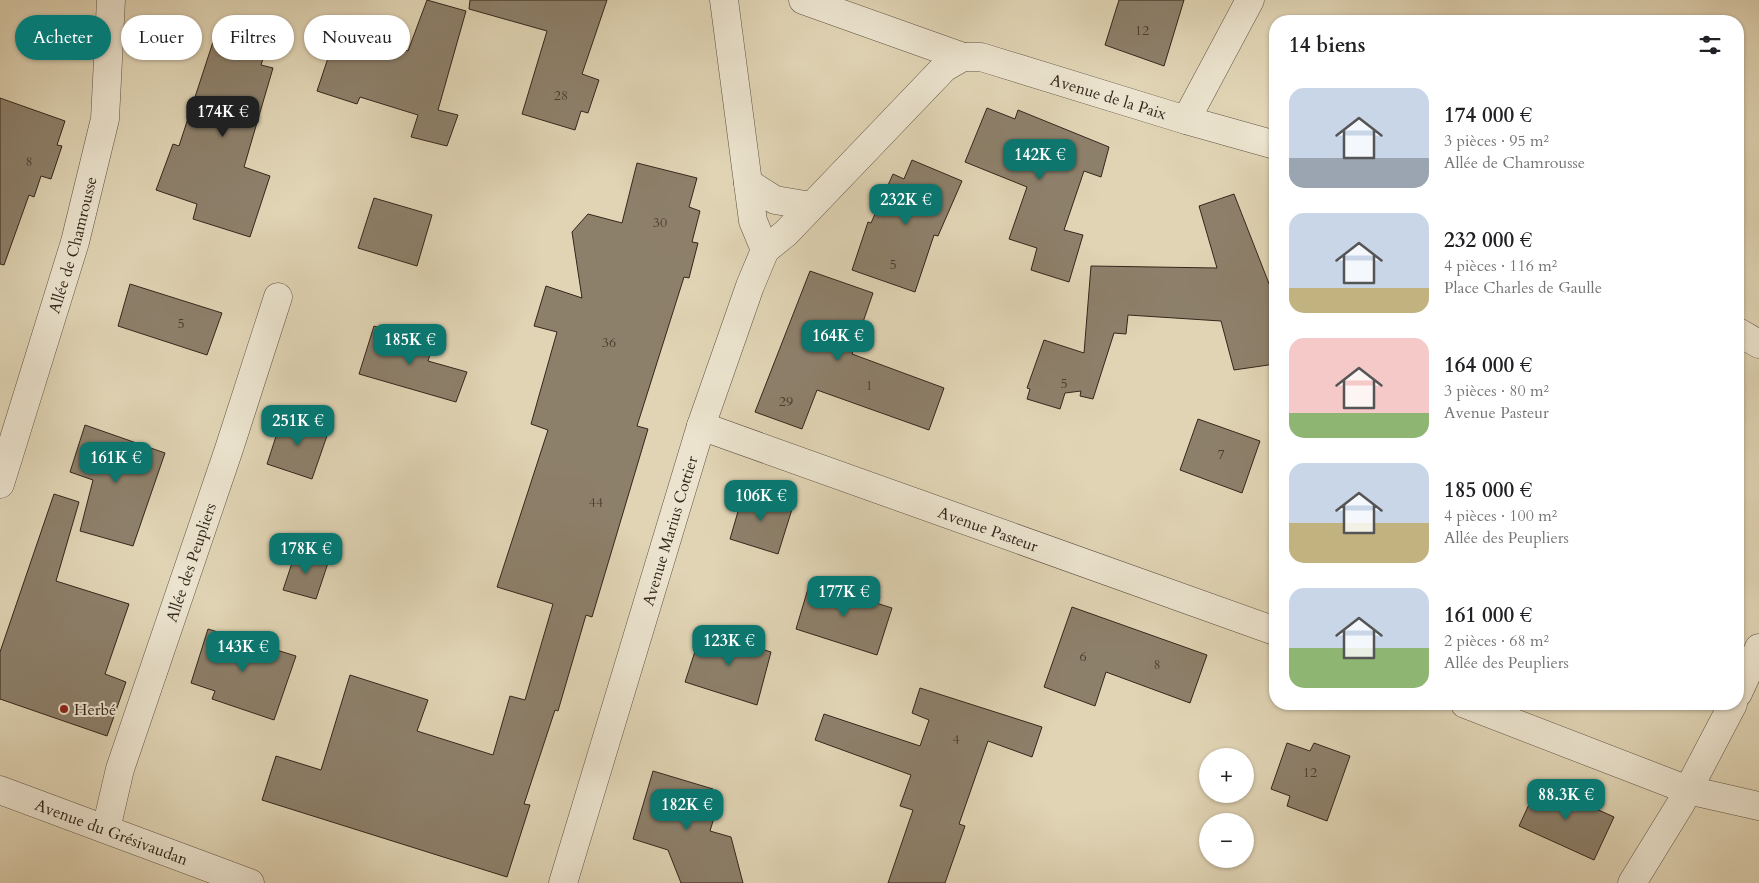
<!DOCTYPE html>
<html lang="fr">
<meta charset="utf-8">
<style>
:root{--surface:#fff;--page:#f6f6f6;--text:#202124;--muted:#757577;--accent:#0f766e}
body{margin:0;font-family:Cardo,serif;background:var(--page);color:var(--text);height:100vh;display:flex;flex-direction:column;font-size:19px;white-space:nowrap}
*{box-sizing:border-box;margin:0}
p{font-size:16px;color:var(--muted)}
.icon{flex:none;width:28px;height:28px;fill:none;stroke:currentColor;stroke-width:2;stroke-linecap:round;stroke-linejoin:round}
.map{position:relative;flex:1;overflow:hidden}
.details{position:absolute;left:1269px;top:15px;width:475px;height:695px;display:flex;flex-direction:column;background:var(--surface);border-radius:20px;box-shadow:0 1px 4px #0004}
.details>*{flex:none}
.banner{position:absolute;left:15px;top:15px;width:475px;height:45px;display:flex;gap:10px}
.buttons{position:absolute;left:1199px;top:748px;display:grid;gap:10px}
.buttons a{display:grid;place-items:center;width:55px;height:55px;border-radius:50%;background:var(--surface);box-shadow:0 1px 4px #0004;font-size:25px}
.price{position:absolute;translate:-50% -42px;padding:0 11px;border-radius:10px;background:var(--accent);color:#fff;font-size:16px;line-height:32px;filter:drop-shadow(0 1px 2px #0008)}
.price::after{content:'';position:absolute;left:50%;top:30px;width:15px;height:11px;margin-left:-8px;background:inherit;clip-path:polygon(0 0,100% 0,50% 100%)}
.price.on{background:#222;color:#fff}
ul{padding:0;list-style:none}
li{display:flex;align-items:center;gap:15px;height:125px;padding:0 20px}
li span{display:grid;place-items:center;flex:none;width:140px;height:100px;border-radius:15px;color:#555}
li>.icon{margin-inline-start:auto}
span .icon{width:60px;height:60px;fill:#fffc;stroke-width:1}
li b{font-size:21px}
h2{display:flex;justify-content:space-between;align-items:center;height:60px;padding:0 20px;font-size:21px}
.chip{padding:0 18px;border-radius:22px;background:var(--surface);box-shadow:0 1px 4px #0004;font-size:18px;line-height:45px}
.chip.on{background:var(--accent);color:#fff}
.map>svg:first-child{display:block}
</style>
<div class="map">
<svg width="1759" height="883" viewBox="0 0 1759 883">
<rect width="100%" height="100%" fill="#e0d4b4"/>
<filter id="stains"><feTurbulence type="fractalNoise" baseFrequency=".004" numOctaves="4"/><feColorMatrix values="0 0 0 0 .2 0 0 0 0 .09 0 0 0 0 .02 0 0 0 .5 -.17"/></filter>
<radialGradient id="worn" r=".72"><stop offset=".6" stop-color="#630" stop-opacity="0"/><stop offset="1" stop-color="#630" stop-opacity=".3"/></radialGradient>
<path fill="#8d806b" stroke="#34261c" d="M 427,0 L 466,11 L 438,110 L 458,115 L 447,146 L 411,137 L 418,115 L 360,97 L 357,104 L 317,91 L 338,28 L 408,51 Z
M 470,0 L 607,0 L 582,74 L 599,80 L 588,113 L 581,111 L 575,130 L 522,114 L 547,31 L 469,9 Z
M 1119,0 L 1184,0 L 1164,66 L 1105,45 Z
M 233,30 L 269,40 L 261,65 L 273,68 L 244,167 L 270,176 L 250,237 L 193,219 L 197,204 L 156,190 L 173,144 L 179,146 L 213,42 L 228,46 Z
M 0,98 L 65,121 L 57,145 L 62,146 L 51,179 L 41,176 L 34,197 L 29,195 L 4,265 L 0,264 Z
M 987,108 L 1015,119 L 1018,110 L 1109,147 L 1101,177 L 1084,171 L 1064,230 L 1083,235 L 1069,282 L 1031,270 L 1037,248 L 1009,239 L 1027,187 L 965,162 Z
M 912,160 L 962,181 L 938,236 L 934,235 L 915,292 L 852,270 L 868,222 L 871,223 L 893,174 L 904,179 Z
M 637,163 L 697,178 L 689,207 L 700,211 L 692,242 L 698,243 L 689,278 L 684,277 L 637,426 L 648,429 L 592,617 L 586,615 L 558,711 L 555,710 L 524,804 L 530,805 L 507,877 L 262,800 L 276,756 L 321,770 L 350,675 L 428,700 L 417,731 L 493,755 L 510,696 L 525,700 L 553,604 L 497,587 L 548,430 L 531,424 L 557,332 L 534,326 L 546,286 L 582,298 L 572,232 L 588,214 L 622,223 Z
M 1234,194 L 1275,299 L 1275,364 L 1234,370 L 1221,321 L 1128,315 L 1126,334 L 1114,333 L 1093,399 L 1080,396 L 1081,391 L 1065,393 L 1060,409 L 1027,399 L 1030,389 L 1027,388 L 1044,340 L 1084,353 L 1091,266 L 1217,268 L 1199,206 Z
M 374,198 L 432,215 L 417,266 L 358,248 Z
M 810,271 L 873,293 L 852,354 L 944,388 L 929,430 L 817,390 L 802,429 L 755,412 Z
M 130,284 L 222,313 L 207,355 L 118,326 Z
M 374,326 L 433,345 L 428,361 L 467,372 L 456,402 L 359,374 Z
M 283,415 L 329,430 L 312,479 L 267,464 Z
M 1198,419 L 1260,441 L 1242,493 L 1180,470 Z
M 85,425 L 165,453 L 133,546 L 80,531 L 93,480 L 70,472 Z
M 744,491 L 793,506 L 778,554 L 730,539 Z
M 54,494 L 79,502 L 56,581 L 129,604 L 105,674 L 126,682 L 107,736 L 0,699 L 0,652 Z
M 296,551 L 329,560 L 316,599 L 283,590 Z
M 810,582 L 892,608 L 877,655 L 796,629 Z
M 1072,607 L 1207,655 L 1190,703 L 1106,672 L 1095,706 L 1044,687 Z
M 208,629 L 296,656 L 274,720 L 212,699 L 215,691 L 191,683 Z
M 702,630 L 771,652 L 757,705 L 685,682 Z
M 920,688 L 1042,727 L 1032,757 L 988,741 L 959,824 L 965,826 L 945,883 L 888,883 L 913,810 L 900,806 L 911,775 L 815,740 L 824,714 L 920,746 L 929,720 L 912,713 Z
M 1287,743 L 1310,751 L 1314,743 L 1350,756 L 1327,821 L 1287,806 L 1290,796 L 1271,789 Z
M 653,771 L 713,789 L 711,795 L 720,798 L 710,831 L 731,837 L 743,883 L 681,883 L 668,850 L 633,839 Z
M 1539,783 L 1614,817 L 1594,860 L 1519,826 Z"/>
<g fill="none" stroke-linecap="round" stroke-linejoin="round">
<defs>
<g id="minor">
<path d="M 803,0 L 963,57"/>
<path d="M 1186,120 L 1250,0"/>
<path d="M 748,183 L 775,200 L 811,206"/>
<path id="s1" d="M 765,250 L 786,233 L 944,68 L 963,57 L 981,57 L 1186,120 L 1275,145"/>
<path d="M 1738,332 L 1759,344"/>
<path id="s2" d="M 701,426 L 1275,631"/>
<path id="s3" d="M 0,484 L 75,242 L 105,119 L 111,0"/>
<path d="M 1738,693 L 1759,648"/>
<path d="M 1465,704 L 1688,790 L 1759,806"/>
<path id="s4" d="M 0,790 L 250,883"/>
<path id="s5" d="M 106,829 L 120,769 L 229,449 L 278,297"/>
<path id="s6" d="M 563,883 L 701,426 L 750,286 L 765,250 L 753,221 L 724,0"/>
<path d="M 1632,883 L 1680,805 L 1733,704"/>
</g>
</defs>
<use href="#minor" stroke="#5f5242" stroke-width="29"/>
<use href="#minor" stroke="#ebe3ce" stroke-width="28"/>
</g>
<circle fill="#8f2418" stroke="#ebe3ce" stroke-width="2" cx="64" cy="709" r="5"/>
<g text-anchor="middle" stroke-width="4" stroke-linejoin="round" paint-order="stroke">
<g font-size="14" fill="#4a3c30">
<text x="1142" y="35">12</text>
<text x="561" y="100">28</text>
<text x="29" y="166">8</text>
<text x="660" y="227">30</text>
<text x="893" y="269">5</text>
<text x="181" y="328">5</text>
<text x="609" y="347">36</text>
<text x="1064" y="388">5</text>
<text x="869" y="390">1</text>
<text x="786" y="406">29</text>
<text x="1221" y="459">7</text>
<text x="596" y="507">44</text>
<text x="1083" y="661">6</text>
<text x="1157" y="669">8</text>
<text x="956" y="744">4</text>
<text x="1310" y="777">12</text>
</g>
<g font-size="16" fill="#34261c" stroke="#ebe3ce">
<text dy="6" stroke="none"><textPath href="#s1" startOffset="429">Avenue de la Paix</textPath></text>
<text dy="6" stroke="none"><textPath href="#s3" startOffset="250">Allée de Chamrousse</textPath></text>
<text dy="6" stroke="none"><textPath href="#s2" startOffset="305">Avenue Pasteur</textPath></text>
<text dy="6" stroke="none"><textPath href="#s6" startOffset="368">Avenue Marius Cottier</textPath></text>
<text dy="6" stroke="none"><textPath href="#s5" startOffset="280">Allée des Peupliers</textPath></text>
<text dy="6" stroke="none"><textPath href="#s4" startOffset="119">Avenue du Grésivaudan</textPath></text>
</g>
<g font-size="16" fill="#34261c" stroke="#ebe3ce" text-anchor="start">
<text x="74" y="715">Herbé</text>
</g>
</g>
<rect width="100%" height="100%" filter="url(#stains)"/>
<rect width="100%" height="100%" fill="url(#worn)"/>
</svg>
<div class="buttons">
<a>+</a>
<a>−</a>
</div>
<b class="price on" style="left:223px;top:138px">174K €</b>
<b class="price" style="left:1040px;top:181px">142K €</b>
<b class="price" style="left:906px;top:226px">232K €</b>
<b class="price" style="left:838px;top:362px">164K €</b>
<b class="price" style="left:410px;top:366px">185K €</b>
<b class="price" style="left:298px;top:447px">251K €</b>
<b class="price" style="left:116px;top:484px">161K €</b>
<b class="price" style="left:761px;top:522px">106K €</b>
<b class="price" style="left:306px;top:575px">178K €</b>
<b class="price" style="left:844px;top:618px">177K €</b>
<b class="price" style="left:729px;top:667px">123K €</b>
<b class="price" style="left:243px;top:673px">143K €</b>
<b class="price" style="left:1566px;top:821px">88.3K €</b>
<b class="price" style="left:687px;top:831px">182K €</b>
<div class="banner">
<a class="chip on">Acheter</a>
<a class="chip">Louer</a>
<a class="chip">Filtres</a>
<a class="chip">Nouveau</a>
</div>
<section class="details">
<h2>14 biens<svg class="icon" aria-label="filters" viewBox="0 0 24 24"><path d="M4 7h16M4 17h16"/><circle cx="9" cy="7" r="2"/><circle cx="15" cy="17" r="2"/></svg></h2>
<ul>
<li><span style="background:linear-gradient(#c9d6e8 70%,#9aa5b1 0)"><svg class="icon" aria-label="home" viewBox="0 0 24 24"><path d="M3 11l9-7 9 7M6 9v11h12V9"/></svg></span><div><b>174 000 €</b><p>3 pièces · 95 m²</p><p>Allée de Chamrousse</p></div></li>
<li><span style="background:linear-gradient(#c9d6e8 75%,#c2b280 0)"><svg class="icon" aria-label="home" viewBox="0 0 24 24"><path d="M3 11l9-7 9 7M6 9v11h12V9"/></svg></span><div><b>232 000 €</b><p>4 pièces · 116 m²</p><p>Place Charles de Gaulle</p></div></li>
<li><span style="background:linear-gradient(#f6c9c9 75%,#8fb573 0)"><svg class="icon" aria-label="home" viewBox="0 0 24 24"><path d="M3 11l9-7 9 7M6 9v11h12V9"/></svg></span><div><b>164 000 €</b><p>3 pièces · 80 m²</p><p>Avenue Pasteur</p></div></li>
<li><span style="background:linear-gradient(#c9d6e8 60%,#c2b280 0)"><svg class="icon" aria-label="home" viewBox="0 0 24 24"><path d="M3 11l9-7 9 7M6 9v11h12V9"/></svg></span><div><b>185 000 €</b><p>4 pièces · 100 m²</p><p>Allée des Peupliers</p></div></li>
<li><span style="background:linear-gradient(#c9d6e8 60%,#8fb573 0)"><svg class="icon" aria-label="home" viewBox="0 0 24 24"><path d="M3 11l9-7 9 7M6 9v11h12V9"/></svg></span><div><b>161 000 €</b><p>2 pièces · 68 m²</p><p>Allée des Peupliers</p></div></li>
</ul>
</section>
</div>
